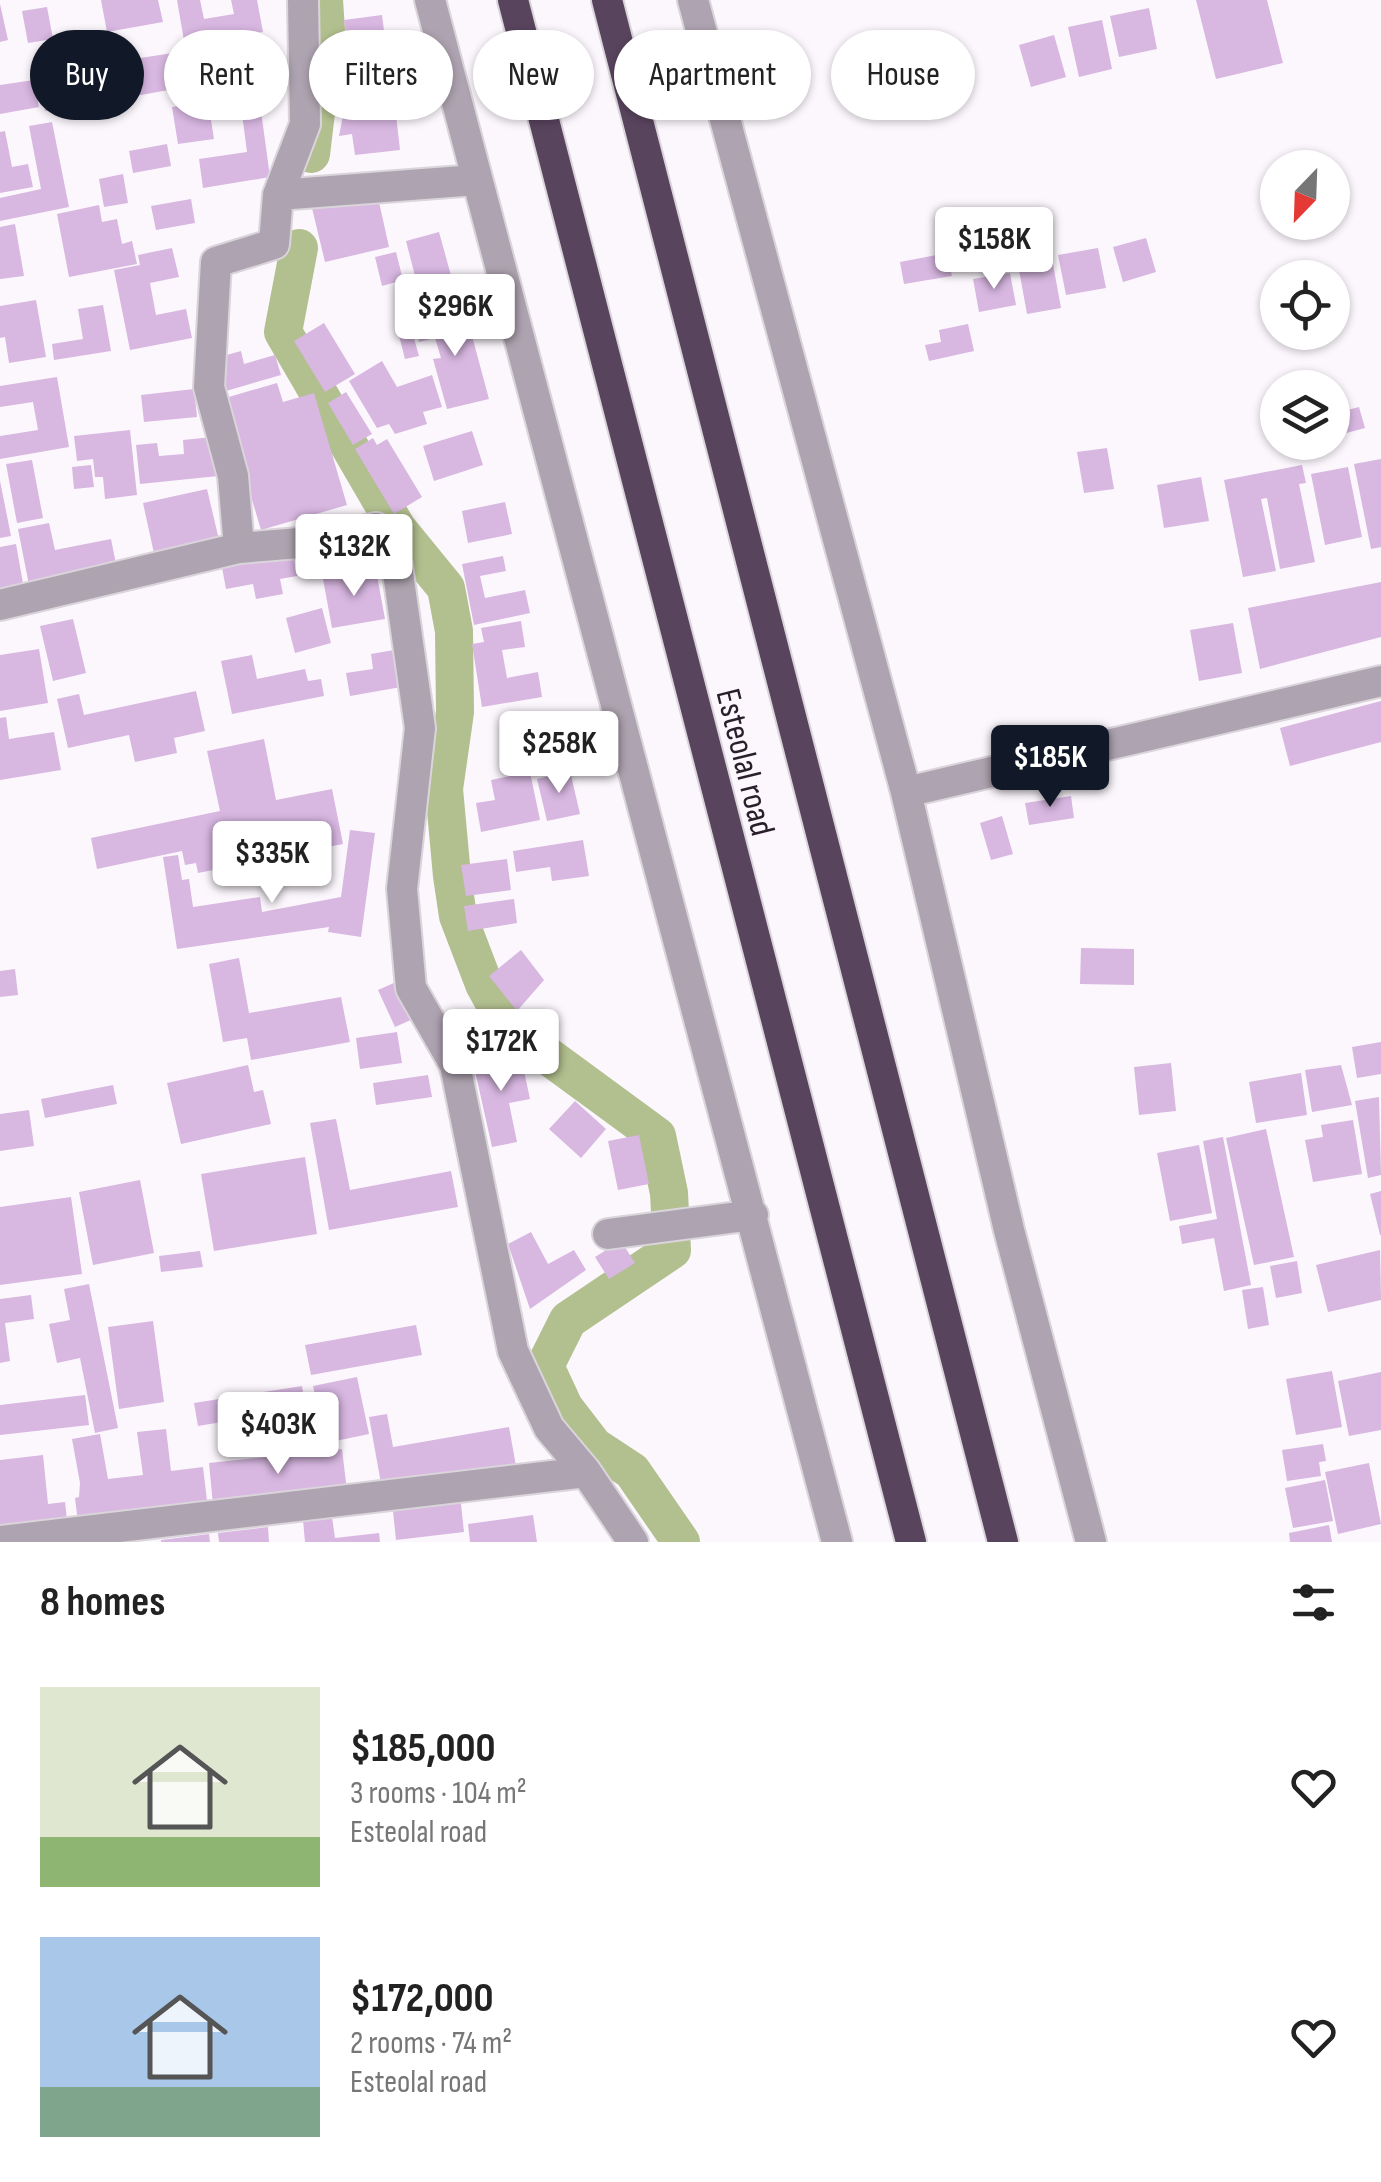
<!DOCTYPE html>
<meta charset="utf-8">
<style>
:root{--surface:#fff;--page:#f2f2f2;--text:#222;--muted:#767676;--accent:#111827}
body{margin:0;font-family:"Sofia Sans Condensed",sans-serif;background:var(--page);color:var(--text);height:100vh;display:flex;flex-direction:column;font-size:38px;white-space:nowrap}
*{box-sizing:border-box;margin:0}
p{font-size:32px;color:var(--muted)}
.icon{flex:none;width:55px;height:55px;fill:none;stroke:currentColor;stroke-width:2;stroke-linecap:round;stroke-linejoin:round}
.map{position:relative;height:1542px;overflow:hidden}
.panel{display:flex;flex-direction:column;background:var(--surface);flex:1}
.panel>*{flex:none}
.top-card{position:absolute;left:30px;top:30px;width:1322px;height:90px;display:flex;gap:20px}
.needle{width:65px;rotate:203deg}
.fabs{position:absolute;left:1260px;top:150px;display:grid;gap:20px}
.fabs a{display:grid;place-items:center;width:90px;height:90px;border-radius:50%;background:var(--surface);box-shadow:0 2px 8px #0004;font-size:50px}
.price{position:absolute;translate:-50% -85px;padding:0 22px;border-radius:10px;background:#fff;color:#222;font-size:32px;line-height:65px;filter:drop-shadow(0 2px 5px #0008)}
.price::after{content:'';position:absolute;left:50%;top:60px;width:30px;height:22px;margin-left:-15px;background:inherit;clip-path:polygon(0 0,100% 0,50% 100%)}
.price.selected{background:var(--accent);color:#fff}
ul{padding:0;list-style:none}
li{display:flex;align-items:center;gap:30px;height:250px;padding:0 40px}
li span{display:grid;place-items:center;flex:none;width:280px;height:200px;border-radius:0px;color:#555}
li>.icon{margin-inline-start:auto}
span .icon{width:120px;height:120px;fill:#fffc;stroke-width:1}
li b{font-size:42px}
h2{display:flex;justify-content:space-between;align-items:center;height:120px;padding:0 40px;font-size:42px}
.chip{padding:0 35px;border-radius:45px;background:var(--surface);box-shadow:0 2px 8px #0004;font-size:35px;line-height:90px}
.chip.selected{background:var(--accent);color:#fff}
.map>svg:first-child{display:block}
</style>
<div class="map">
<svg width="1381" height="1542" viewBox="0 0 1381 1542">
<rect width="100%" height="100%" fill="#fcf7fd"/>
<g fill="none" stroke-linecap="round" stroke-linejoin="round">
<path stroke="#b2bf8e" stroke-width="38" d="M 311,154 L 326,30 L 324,0
M 299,248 L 283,332 L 397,528 L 446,588 L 454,631 L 455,712 L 444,789 L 452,876 L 458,916 L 484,984 L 507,1026 L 657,1136 L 669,1193 L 672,1250 L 568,1320 L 545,1366 L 564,1407 L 594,1446 L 632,1471 L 681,1542"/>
</g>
<path fill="#d8b7e1" d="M 101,0 L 158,0 L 163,22 L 107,32 Z
M 177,0 L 200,0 L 204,19 L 234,14 L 231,0 L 257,0 L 263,32 L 207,39 L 210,53 L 265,43 L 270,67 L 191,81 Z
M 1196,0 L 1267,0 L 1283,63 L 1216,79 Z
M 0,4 L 8,40 L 0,42 Z
M 47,7 L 53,39 L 28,43 L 22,11 Z
M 1149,8 L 1157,49 L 1119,57 L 1110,16 Z
M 382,15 L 390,77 L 352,82 L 344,20 Z
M 1102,20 L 1112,69 L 1079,77 L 1068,27 Z
M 1054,35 L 1066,77 L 1031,87 L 1019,45 Z
M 120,40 L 123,54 L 133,53 L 134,59 L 179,52 L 185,87 L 119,99 L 109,42 Z
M 77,58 L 80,75 L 111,70 L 117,98 L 45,111 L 37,66 Z
M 776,61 L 782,91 L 746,98 L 741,67 Z
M 392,79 L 400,150 L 355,155 L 352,134 L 339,136 L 349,84 Z
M 34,80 L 39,107 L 0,114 L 0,85 Z
M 208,101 L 214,139 L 178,144 L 172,107 Z
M 261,111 L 270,177 L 203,188 L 199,159 L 247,152 L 242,114 Z
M 52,122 L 69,207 L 0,221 L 0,198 L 41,189 L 29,126 Z
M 5,131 L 12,167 L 28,164 L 33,187 L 0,193 L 0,132 Z
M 167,144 L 171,166 L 133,173 L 129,151 Z
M 123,174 L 128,203 L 104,207 L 99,179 Z
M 377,193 L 389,247 L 325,262 L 312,208 Z
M 191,199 L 195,223 L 156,230 L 151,206 Z
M 99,205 L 102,222 L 117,219 L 122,244 L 132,241 L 137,264 L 69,277 L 57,214 Z
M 15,224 L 24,276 L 0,279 L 0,227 Z
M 439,232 L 455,290 L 421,299 L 406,241 Z
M 1146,238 L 1156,272 L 1123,282 L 1113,247 Z
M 172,248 L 179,277 L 150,283 L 156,315 L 186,309 L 192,338 L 130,350 L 114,270 L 140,265 L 138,255 Z
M 1098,248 L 1106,288 L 1066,295 L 1058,255 Z
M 396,252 L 403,280 L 382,286 L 375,257 Z
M 947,253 L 952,276 L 904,284 L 900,262 Z
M 1053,264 L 1061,308 L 1027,314 L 1019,270 Z
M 1010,273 L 1016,305 L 979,312 L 973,279 Z
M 36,300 L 46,357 L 9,363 L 5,337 L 0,338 L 0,306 Z
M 103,305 L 111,351 L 54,360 L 52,344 L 83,339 L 78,309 Z
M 465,310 L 489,399 L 447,409 L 433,359 L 441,358 L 435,338 L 419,342 L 414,323 Z
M 324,323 L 355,374 L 325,392 L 294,341 Z
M 410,324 L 419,356 L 405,359 L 397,328 Z
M 968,324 L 974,351 L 929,361 L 925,345 L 941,342 L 939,330 Z
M 241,351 L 244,364 L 275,355 L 281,375 L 226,391 L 216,358 Z
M 382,361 L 397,387 L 432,375 L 442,407 L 423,412 L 427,424 L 395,434 L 389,424 L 377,428 L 349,381 Z
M 57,377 L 69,447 L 0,459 L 0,436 L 38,430 L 33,402 L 0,407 L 0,386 Z
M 277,383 L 283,402 L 314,393 L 347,505 L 261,530 L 222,399 Z
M 194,389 L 197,417 L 144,422 L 141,395 Z
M 346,392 L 372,434 L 353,445 L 328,403 Z
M 1359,407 L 1365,428 L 1332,437 L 1332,414 Z
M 130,430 L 137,495 L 105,499 L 103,477 L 95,477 L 93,459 L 77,461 L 74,436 Z
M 472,431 L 483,465 L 434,481 L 423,446 Z
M 213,437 L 218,476 L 140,484 L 136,445 L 157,443 L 159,456 L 184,454 L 183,440 Z
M 373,438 L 377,445 L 387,439 L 422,497 L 394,514 L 355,449 Z
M 1107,448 L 1114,489 L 1084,493 L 1077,452 Z
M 1381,459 L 1381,547 L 1371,549 L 1354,464 Z
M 32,460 L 43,518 L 17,523 L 6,464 Z
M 91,465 L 94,487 L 74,489 L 72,467 Z
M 1302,465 L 1306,483 L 1299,484 L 1315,562 L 1280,569 L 1267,498 L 1261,499 L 1276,571 L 1243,577 L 1224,480 Z
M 1348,467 L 1362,537 L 1325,545 L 1311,474 Z
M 1201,477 L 1209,521 L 1164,528 L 1157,485 Z
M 0,481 L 11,536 L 0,538 Z
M 207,489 L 220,544 L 155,558 L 143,503 Z
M 505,502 L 512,534 L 468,543 L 462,511 Z
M 49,523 L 55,550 L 111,539 L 117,569 L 29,585 L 18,529 Z
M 16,544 L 24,589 L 0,593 L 0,547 Z
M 292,548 L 297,576 L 280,579 L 283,594 L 256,599 L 253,584 L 226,589 L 221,562 Z
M 503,556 L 506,571 L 480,576 L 485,598 L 525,590 L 530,613 L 474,625 L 462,564 Z
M 376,570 L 385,619 L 332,628 L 323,579 Z
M 1381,582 L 1381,637 L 1260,669 L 1248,608 Z
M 322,608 L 331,643 L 295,653 L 286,618 Z
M 73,619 L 86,673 L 53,681 L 40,626 Z
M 521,621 L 525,647 L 502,650 L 507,678 L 538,672 L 542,697 L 482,707 L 472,644 L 484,642 L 481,628 Z
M 1233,623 L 1242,673 L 1199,681 L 1190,630 Z
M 39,649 L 48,703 L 0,711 L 0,655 Z
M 394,650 L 401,687 L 350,696 L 346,673 L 373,669 L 371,654 Z
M 252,655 L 257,679 L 305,669 L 308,681 L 321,679 L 324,696 L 232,714 L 221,661 Z
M 196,691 L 205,731 L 174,738 L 177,753 L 135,762 L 129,735 L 68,748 L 57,699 L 79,694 L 84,715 Z
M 1381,701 L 1381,742 L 1290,766 L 1280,728 Z
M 561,716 L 571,761 L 532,769 L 523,724 Z
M 6,717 L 9,739 L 54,732 L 61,770 L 0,780 L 0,718 Z
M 264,739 L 276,800 L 332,789 L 343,844 L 198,873 L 196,863 L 185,865 L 182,851 L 97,869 L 91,838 L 220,811 L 207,751 Z
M 570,771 L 580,814 L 547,821 L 537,779 Z
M 530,772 L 540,820 L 481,832 L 476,803 L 495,800 L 491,780 Z
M 1071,796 L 1074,818 L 1029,825 L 1025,803 Z
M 1002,816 L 1013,854 L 991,860 L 980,823 Z
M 350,830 L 375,833 L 361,937 L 328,932 L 329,927 L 177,949 L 163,857 L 178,855 L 182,880 L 189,879 L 193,907 L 260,897 L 262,912 L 341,897 Z
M 583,840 L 589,876 L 552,881 L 550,867 L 516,872 L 513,851 Z
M 507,859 L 511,890 L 466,896 L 461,865 Z
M 514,899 L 517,923 L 468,931 L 464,906 Z
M 1081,948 L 1134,949 L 1134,985 L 1080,984 Z
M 521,950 L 544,980 L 517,1011 L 489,976 Z
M 239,958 L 249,1013 L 341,997 L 350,1042 L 251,1060 L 247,1038 L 223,1042 L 209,964 Z
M 15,969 L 18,995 L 0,997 L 0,971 Z
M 396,982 L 413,1019 L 395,1027 L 378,990 Z
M 397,1032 L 402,1063 L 360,1069 L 356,1038 Z
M 1381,1042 L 1381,1074 L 1357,1078 L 1352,1047 Z
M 520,1052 L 530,1099 L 509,1103 L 517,1142 L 492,1147 L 473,1062 Z
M 1171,1063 L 1176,1111 L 1139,1115 L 1134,1067 Z
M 248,1065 L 254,1092 L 263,1090 L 271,1124 L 181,1144 L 167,1083 Z
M 1341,1065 L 1352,1105 L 1312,1112 L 1305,1070 Z
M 1301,1073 L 1307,1115 L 1256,1123 L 1249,1082 Z
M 428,1075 L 432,1097 L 376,1105 L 373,1083 Z
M 113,1085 L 117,1104 L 45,1118 L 41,1099 Z
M 1379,1097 L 1381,1175 L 1368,1178 L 1355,1101 Z
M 575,1101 L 606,1129 L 581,1158 L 549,1129 Z
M 29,1110 L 34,1146 L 0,1151 L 0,1114 Z
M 336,1119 L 350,1190 L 451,1171 L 458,1207 L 329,1230 L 310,1123 Z
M 1353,1120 L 1362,1174 L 1313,1182 L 1305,1140 L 1323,1137 L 1321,1125 Z
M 1266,1129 L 1294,1257 L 1254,1265 L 1226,1138 Z
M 639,1135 L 649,1184 L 618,1190 L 608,1141 Z
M 1223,1137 L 1251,1285 L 1224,1291 L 1214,1238 L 1182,1244 L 1179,1226 L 1217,1219 L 1203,1141 Z
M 1199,1145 L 1212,1213 L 1170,1221 L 1157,1153 Z
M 305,1157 L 317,1234 L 214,1251 L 201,1174 Z
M 140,1180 L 154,1253 L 93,1265 L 79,1192 Z
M 1381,1191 L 1381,1235 L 1380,1235 L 1370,1194 Z
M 71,1197 L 82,1274 L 0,1285 L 0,1207 Z
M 531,1232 L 548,1264 L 574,1250 L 586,1270 L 530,1309 L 508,1244 Z
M 621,1241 L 635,1263 L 609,1279 L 595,1257 Z
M 1380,1250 L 1381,1300 L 1328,1312 L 1316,1265 Z
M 200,1251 L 203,1267 L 161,1272 L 159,1256 Z
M 1297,1261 L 1302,1293 L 1276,1298 L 1270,1266 Z
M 89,1284 L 118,1428 L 95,1433 L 80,1358 L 57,1363 L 49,1324 L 70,1320 L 64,1289 Z
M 1263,1287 L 1269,1325 L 1248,1329 L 1242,1290 Z
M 31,1295 L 34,1319 L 5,1323 L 10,1361 L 0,1363 L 0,1299 Z
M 153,1321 L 164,1402 L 119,1409 L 108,1327 Z
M 416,1325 L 422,1355 L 311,1375 L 305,1345 Z
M 1332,1371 L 1342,1427 L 1296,1435 L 1286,1379 Z
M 1381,1372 L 1381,1430 L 1349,1436 L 1338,1381 Z
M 357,1377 L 369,1434 L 326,1443 L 313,1386 Z
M 302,1386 L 312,1444 L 258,1452 L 252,1417 L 198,1426 L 194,1403 Z
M 85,1395 L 89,1425 L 0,1435 L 0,1405 Z
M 387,1414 L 393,1447 L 509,1427 L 516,1466 L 382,1489 L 369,1417 Z
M 166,1429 L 171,1471 L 203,1467 L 208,1509 L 78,1522 L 75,1498 L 79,1497 L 80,1483 L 72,1439 L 100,1434 L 108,1479 L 143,1475 L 137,1432 Z
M 1323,1444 L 1326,1461 L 1319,1462 L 1321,1476 L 1287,1481 L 1282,1450 Z
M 342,1449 L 347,1491 L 213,1505 L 209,1463 Z
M 43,1455 L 48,1504 L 65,1502 L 68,1529 L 0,1536 L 0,1460 Z
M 1369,1463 L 1381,1524 L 1338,1534 L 1325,1472 Z
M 1325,1480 L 1333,1521 L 1293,1528 L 1285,1488 Z
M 460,1495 L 464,1532 L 396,1540 L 392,1502 Z
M 533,1515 L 537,1542 L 470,1542 L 468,1524 Z
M 332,1517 L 335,1538 L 379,1533 L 380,1542 L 305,1542 L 303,1520 Z
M 1329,1525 L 1332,1542 L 1290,1542 L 1289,1533 Z
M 268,1527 L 269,1542 L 219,1542 L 218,1533 Z
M 209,1534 L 210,1542 L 161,1542 L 161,1540 Z"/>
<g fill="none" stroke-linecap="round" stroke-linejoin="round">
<defs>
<path id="minor" d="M 430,0 L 837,1542
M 693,0 L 906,792 L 1009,1230 L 1091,1542
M 278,195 L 305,124 L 303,0
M 239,548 L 233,476 L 209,387 L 216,262 L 274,244 L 278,195 L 476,180
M 0,605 L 239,548 L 311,542 L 376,528 L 397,566 L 420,728 L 402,889 L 411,988 L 455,1065 L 513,1351 L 549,1428 L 586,1472 L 633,1542
M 906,792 L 1381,681
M 608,1234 L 753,1215
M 0,1541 L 586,1472"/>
<path id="highway" d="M 513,0 L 911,1542
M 607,0 L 1003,1542"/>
</defs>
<use href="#minor" stroke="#dad4db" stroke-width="34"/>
<use href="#highway" stroke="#dad4db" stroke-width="34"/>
<use href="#minor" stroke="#aea3b0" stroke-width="30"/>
<use href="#highway" stroke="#59445e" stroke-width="30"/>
</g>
<g text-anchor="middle" stroke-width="9" stroke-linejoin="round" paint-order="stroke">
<g font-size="35" fill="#281f2b" stroke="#fcf7fd">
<text transform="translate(746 762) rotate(76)" y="12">Esteolal road</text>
</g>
</g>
</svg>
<div class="fabs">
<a><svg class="needle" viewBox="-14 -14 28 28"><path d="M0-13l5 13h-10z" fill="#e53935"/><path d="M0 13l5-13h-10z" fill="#767676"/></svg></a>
<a><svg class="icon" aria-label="locate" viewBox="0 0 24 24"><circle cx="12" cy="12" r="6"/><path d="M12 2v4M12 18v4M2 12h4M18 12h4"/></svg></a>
<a><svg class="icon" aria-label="layers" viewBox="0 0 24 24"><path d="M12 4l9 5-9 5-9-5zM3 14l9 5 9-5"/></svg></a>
</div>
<b class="price" style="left:994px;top:292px">$158K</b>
<b class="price" style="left:455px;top:359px">$296K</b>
<b class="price" style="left:354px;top:599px">$132K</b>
<b class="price" style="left:559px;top:796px">$258K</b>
<b class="price selected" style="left:1050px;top:810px">$185K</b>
<b class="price" style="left:272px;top:906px">$335K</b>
<b class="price" style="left:501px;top:1094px">$172K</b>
<b class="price" style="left:278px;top:1477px">$403K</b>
<div class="top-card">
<a class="chip selected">Buy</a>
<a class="chip">Rent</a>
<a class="chip">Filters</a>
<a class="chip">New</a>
<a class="chip">Apartment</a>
<a class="chip">House</a>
</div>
</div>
<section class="panel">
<h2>8 homes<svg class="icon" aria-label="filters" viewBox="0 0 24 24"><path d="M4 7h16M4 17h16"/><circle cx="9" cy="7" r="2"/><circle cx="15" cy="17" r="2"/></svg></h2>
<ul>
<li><span style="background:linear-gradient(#dfe7d0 75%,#8fb573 0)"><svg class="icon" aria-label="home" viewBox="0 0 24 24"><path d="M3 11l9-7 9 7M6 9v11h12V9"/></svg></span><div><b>$185,000</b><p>3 rooms · 104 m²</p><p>Esteolal road</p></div><svg class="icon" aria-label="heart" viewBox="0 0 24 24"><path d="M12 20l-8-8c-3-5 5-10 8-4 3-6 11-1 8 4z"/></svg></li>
<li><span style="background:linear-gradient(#a9c7e8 75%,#7fa58c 0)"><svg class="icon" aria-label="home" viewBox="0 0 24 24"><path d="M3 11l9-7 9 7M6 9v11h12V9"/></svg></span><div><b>$172,000</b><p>2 rooms · 74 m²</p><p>Esteolal road</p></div><svg class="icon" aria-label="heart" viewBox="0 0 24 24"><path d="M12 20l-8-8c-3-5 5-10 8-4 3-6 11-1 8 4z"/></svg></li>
</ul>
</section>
